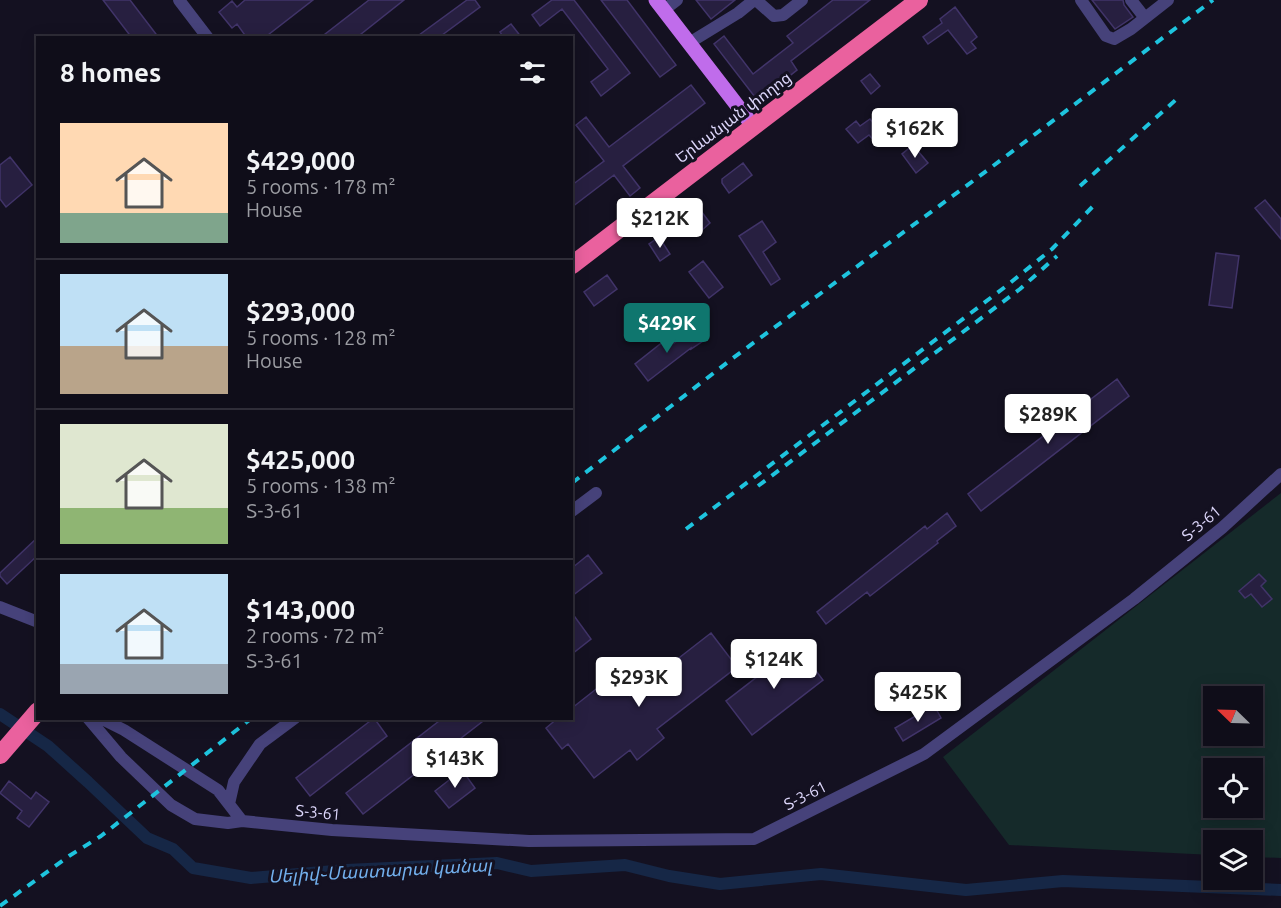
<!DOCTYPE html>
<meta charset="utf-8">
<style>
:root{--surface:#0f0d19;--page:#1d1b26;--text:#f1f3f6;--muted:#9b9ca2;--line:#2f2d38;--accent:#0f766e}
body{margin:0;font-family:Ubuntu,"Noto Sans Armenian",sans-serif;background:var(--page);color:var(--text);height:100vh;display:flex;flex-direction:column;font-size:22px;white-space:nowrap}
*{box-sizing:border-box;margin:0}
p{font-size:20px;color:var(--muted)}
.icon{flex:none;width:33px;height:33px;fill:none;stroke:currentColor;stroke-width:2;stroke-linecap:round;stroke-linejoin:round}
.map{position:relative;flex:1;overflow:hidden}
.details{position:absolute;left:36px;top:36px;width:537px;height:684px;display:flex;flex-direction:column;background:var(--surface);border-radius:0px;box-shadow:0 3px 15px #0003,0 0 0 2px var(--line)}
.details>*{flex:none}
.needle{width:39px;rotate:293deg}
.buttons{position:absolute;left:1203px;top:686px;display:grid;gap:12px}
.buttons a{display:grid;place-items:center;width:60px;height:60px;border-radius:0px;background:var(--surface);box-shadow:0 3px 15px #0003,0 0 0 2px var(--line);font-size:30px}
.price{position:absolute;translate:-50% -51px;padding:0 14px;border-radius:6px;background:#fff;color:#222;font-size:20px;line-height:39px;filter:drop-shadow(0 2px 3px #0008)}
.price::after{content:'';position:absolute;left:50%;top:36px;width:18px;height:14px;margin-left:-9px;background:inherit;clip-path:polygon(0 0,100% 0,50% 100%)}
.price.active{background:var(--accent);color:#fff}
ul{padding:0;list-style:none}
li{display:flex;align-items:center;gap:18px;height:150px;padding:0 24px}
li+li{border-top:2px solid var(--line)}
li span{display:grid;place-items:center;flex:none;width:168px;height:120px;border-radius:0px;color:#555}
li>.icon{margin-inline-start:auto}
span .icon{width:72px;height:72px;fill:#fffc;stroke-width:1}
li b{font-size:26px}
h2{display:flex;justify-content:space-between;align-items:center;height:72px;padding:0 24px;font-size:26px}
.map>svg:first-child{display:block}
</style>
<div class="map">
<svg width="1281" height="908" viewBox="0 0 1281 908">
<rect width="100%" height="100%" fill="#141121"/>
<path fill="#152a2a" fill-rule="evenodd" d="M 1281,493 L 1281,858 L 1253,857 L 1252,840 L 1214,840 L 1213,855 L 1009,845 L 943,757 ZM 1214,696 L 1252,696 L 1252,735 L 1214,735 ZM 1214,768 L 1252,768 L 1252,807 L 1214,807 Z"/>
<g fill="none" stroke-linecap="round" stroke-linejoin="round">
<path stroke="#162746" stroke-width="12" d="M 0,714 L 48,746 L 88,782 L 147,838 L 173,849 L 193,868 L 251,878 L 346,870 L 497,863 L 531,871 L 625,865 L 669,876 L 720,884 L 821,874 L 966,890 L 1063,881 L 1281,890"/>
</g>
<path fill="#271f40" stroke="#413469" stroke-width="1.5" d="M 103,0 L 130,0 L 159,38 L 132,38 Z
M 245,0 L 313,0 L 264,38 L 247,38 L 237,24 L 232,28 L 219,12 L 232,1 L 237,7 Z
M 369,0 L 404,0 L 356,38 L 320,38 Z
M 467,0 L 475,0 L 480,7 L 438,38 L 415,38 Z
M 552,0 L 574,0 L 630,73 L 601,96 L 591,82 L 608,69 L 562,9 L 540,26 L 532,15 Z
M 601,0 L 627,0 L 676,65 L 660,77 Z
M 696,0 L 735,0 L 711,19 Z
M 833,0 L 870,0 L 791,61 L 797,70 L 758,101 L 714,44 L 724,36 L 753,74 L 793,43 L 787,36 Z
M 1092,0 L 1123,0 L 1124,5 L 1133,17 L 1115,29 Z
M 955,7 L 977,37 L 971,42 L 976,48 L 967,54 L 948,30 L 928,44 L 923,37 L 942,23 L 940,19 Z
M 511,24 L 522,38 L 504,38 L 500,32 Z
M 870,74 L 880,86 L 871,94 L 861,81 Z
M 691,85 L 705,103 L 623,166 L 640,188 L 630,196 L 614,175 L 572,207 L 572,185 L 604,161 L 576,125 L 586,117 L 609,147 Z
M 870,119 L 887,140 L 879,146 L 869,135 L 858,143 L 846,129 L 856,121 L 860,126 Z
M 913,145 L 928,163 L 916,173 L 902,154 Z
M 10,157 L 32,185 L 6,207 L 0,199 L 0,165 Z
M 743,163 L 752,175 L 729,193 L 722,183 L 722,179 Z
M 1265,200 L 1281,219 L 1281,239 L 1255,208 Z
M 698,207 L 710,223 L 701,231 L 688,214 Z
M 762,221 L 776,242 L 763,252 L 780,279 L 771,285 L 739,236 Z
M 659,237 L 670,254 L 660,261 L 649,244 Z
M 1216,253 L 1239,256 L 1232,308 L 1209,305 Z
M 703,261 L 723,287 L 709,298 L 689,272 Z
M 607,275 L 617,289 L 594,306 L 584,292 Z
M 694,329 L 703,341 L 691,349 L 691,348 L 648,381 L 635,364 L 669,337 L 674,343 Z
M 1117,379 L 1129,396 L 981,511 L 968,494 Z
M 947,513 L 956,526 L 937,541 L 938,543 L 870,596 L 867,592 L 826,624 L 817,612 L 925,526 L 927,529 Z
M 38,537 L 38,555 L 7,584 L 0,576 L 0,573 Z
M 588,555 L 602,573 L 572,596 L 572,568 Z
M 1259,574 L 1266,581 L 1261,586 L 1272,599 L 1262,607 L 1251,594 L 1245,598 L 1239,591 Z
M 572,613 L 591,639 L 572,654 Z
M 711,633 L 737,667 L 657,729 L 664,738 L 637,760 L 630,750 L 594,778 L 568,744 L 562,749 L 546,728 L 558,718 L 572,718 L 572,708 L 614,675 L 630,696 Z
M 797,646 L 823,680 L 752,735 L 726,701 Z
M 934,705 L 941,718 L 903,741 L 895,728 Z
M 374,718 L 387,736 L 310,796 L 296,778 Z
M 443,718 L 487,718 L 363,814 L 346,793 Z
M 462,770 L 475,788 L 449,808 L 435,791 Z
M 9,781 L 31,799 L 36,792 L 49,802 L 29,827 L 17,818 L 22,811 L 0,793 Z"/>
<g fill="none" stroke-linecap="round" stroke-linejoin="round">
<path stroke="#46427a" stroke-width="12" d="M 179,0 L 208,38
M 756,0 L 774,16 L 783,15 L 802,0
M 1081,0 L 1106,36 L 1114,39 L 1131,29 L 1168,0
M 1131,0 L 1145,18
M 664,10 L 677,0
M 689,43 L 738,13 L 754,0
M 572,511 L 596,493
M 0,607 L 38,622
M 88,718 L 121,757 L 171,805 L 195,819 L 228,823 L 242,821 L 332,830 L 529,841 L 754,839 L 924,754 L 1134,599 L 1222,528 L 1281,474
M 100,718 L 124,730 L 218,790 L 242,821
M 229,804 L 234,782 L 260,744 L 295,718"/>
<path stroke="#c06ceb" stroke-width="15" d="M 656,0 L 753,126"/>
<path stroke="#ea619e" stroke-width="18" d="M 572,265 L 919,0
M 0,755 L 38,711"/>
<path stroke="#1ec4de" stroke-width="4" stroke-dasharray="9 8" stroke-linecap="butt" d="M 1080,186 L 1180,96
M 572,483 L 733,358 L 977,178 L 1213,0
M 758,486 L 1020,289 L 1057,256
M 686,529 L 1005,287 L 1052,249 L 1097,202
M 0,906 L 69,856 L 101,836 L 252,718"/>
</g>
<g text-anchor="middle" stroke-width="6" stroke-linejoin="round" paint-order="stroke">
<g font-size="16" fill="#dcd6fa" stroke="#141121">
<text transform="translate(733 117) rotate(-37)" y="6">Երևանյան փողոց</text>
<text transform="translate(1201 523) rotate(-40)" y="6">Տ-3-61</text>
<text transform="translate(805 795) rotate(-27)" y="6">Տ-3-61</text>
<text transform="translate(318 812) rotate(5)" y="6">Տ-3-61</text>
</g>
<g font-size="18" font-style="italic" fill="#72afec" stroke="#141121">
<text transform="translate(380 871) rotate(-3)" y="6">Սելիվ֊Մաստարա կանալ</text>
</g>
</g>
</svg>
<div class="buttons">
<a><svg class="needle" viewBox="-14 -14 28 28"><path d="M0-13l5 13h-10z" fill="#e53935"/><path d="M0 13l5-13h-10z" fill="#9b9ca2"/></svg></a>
<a><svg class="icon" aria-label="locate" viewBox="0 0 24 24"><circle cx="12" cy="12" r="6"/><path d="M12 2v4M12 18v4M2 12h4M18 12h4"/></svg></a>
<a><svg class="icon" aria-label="layers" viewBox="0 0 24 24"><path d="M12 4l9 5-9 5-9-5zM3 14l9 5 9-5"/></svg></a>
</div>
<b class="price" style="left:915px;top:159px">$162K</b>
<b class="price" style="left:660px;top:249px">$212K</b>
<b class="price active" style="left:667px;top:354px">$429K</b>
<b class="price" style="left:1048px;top:445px">$289K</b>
<b class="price" style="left:774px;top:690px">$124K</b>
<b class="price" style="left:639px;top:708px">$293K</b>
<b class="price" style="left:918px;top:723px">$425K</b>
<b class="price" style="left:455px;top:789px">$143K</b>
<section class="details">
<h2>8 homes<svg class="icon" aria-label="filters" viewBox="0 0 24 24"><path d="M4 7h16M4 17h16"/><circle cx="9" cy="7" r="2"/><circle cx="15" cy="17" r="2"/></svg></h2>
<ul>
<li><span style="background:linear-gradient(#ffd9b3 75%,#7fa58c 0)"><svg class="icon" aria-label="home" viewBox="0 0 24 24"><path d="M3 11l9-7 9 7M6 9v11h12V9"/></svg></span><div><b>$429,000</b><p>5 rooms · 178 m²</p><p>House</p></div></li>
<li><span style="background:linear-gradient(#bfe0f5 60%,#b9a48a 0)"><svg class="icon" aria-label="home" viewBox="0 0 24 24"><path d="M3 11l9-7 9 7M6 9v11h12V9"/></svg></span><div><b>$293,000</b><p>5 rooms · 128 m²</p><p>House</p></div></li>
<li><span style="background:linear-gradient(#dfe7d0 70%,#8fb573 0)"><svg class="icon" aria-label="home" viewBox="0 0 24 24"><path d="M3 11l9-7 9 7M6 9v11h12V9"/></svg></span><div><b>$425,000</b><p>5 rooms · 138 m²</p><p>Տ-3-61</p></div></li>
<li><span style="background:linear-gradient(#bfe0f5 75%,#9aa5b1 0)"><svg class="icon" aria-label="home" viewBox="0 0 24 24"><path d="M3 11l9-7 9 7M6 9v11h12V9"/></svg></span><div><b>$143,000</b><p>2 rooms · 72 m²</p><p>Տ-3-61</p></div></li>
</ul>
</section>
</div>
